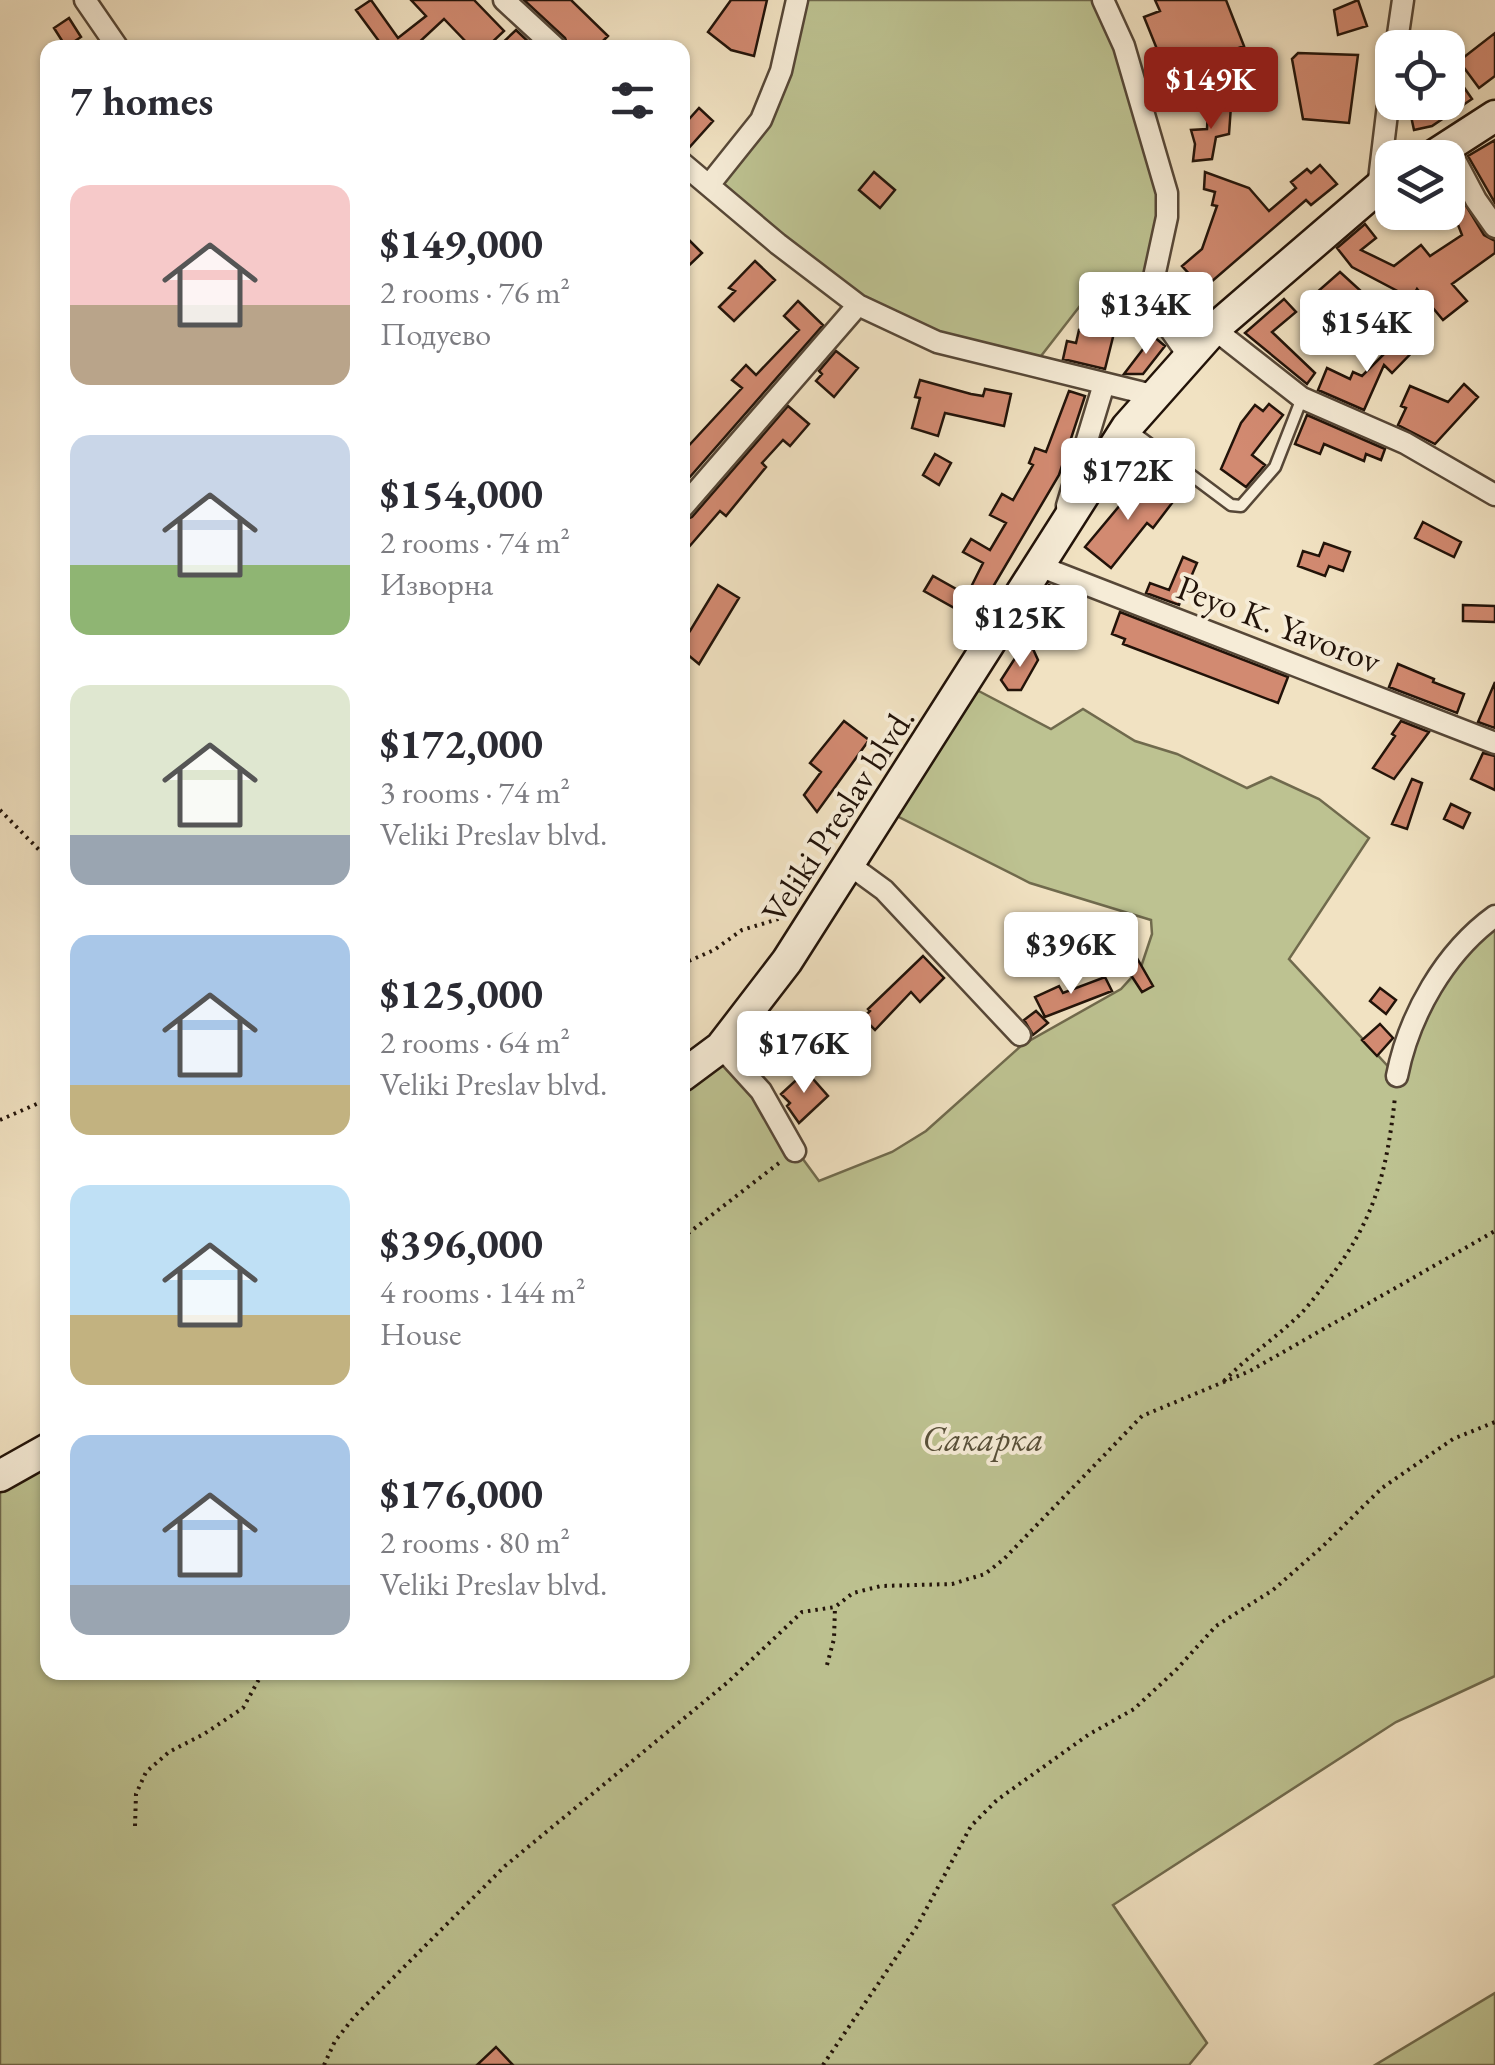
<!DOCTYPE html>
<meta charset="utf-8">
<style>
:root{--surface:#fff;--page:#f7f7f7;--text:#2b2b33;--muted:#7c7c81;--accent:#8f2418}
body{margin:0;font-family:"EB Garamond",serif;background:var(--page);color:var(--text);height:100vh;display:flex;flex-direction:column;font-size:38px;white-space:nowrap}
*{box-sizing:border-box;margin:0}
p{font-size:32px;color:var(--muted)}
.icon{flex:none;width:55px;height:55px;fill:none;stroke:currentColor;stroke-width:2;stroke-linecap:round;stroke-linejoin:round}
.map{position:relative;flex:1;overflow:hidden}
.sheet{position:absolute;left:40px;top:40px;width:650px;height:1640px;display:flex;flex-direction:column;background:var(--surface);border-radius:20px;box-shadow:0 2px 8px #0004}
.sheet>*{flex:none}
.buttons{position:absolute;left:1375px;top:30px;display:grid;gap:20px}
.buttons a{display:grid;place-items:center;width:90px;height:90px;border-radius:20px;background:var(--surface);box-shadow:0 2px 8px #0004;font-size:50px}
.price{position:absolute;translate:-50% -85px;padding:0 22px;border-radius:10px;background:#fff;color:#222;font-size:32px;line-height:65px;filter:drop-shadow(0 2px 5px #0008)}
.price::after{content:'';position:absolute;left:50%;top:60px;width:30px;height:22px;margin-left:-15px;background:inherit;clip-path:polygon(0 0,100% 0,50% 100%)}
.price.current{background:var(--accent);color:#fff}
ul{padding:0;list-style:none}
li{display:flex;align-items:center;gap:30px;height:250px;padding:0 30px}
li span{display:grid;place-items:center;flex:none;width:280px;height:200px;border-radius:20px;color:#555}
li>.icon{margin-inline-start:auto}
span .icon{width:120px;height:120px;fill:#fffc;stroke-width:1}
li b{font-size:42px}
h2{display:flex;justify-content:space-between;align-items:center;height:120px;padding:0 30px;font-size:42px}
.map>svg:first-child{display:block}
</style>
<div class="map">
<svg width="1495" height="2065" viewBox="0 0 1495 2065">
<rect width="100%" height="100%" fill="#f1e2c2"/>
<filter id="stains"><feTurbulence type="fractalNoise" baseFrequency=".002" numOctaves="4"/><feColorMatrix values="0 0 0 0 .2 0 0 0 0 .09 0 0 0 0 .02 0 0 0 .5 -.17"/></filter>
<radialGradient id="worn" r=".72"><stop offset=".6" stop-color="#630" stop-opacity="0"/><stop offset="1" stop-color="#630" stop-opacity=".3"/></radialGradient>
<path fill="#bdc291" stroke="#706a4d" stroke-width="2.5" d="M 797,0 L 1104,0 L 1167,193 L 1152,286 L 1142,308 L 1104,275 L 1034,365 L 858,305 L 709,185 L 761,120 Z
M 973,688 L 1051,729 L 1083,709 L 1135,741 L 1177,754 L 1247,788 L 1271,777 L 1319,799 L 1369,838 L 1289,959 L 1396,1075 L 1435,982 L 1495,916 L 1495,1676 L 1396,1722 L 1113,1905 L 1207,2043 L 1189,2065 L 0,2065 L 0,1476 L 47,1449 L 48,1672 L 682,1672 L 683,1076 L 721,1047 L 819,1181 L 892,1152 L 926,1131 L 1022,1045 L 1121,989 L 1141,967 L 1152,934 L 1151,920 L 1030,883 L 889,812 Z
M 1495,1993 L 1495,2065 L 1375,2065 Z"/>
<path fill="#d28a71" stroke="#221309" stroke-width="2.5" d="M 371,0 L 398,38 L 426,16 L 411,0 L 474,0 L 504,31 L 486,48 L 472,48 L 444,19 L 413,48 L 384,48 L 356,10 Z
M 524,0 L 571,0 L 608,36 L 596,48 L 569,48 L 565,38 Z
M 731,0 L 767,0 L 754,56 L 731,50 L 708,32 Z
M 1155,0 L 1226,0 L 1244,46 L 1180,70 L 1176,60 L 1163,64 L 1144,17 L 1160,11 Z
M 1358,0 L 1367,26 L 1338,35 L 1334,10 Z
M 69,18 L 81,37 L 66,47 L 54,28 Z
M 516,30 L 535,48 L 497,48 Z
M 1495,33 L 1495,76 L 1479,88 L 1459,61 Z
M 1298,53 L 1358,55 L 1349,123 L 1303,119 L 1292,59 Z
M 1463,86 L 1472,99 L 1432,126 L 1414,130 L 1408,102 L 1448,102 L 1448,96 Z
M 1228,105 L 1231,106 L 1229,134 L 1216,137 L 1212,159 L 1193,161 L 1195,144 L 1191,130 L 1207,129 L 1208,108 Z
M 699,108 L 713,121 L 687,150 L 682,150 L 682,127 Z
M 1495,140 L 1495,203 L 1468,156 Z
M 1320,165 L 1337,184 L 1311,205 L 1306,200 L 1203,289 L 1182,266 L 1202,249 L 1217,206 L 1212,205 L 1215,192 L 1204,189 L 1205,172 L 1249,188 L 1269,211 L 1296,188 L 1291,182 L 1307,169 L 1311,173 Z
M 874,172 L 895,190 L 880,208 L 859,190 Z
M 1448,176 L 1484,235 L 1495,241 L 1495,253 L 1452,284 L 1467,301 L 1443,320 L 1417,289 L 1413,296 L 1407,296 L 1352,267 L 1337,248 L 1365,224 L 1376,238 L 1361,250 L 1394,266 L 1421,245 L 1430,256 L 1462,235 L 1448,199 Z
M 682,233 L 702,253 L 682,272 Z
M 755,261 L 775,280 L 734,321 L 719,307 L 735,291 L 729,288 Z
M 1340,272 L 1363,293 L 1337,316 L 1316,293 Z
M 1284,299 L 1296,312 L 1272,332 L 1315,373 L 1307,384 L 1245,333 Z
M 798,301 L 823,325 L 682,486 L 682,453 L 742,388 L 732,380 L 746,365 L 756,375 L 799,330 L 784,316 Z
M 1088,318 L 1116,325 L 1105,369 L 1063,359 L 1067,341 L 1076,343 L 1079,330 L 1084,331 Z
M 1407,331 L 1421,343 L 1392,373 L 1384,365 L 1364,410 L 1318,390 L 1327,368 L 1350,379 L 1353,372 L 1362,376 Z
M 1153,336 L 1165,346 L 1143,374 L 1124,374 Z
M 836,351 L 858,368 L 834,397 L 816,381 L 822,374 L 819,371 Z
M 920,380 L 971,394 L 983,396 L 985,389 L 1011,394 L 1004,426 L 945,413 L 938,436 L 912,428 L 920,398 L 915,397 Z
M 1464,384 L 1478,397 L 1435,444 L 1398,425 L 1406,408 L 1401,406 L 1410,386 L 1448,402 Z
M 1069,391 L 1085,396 L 1059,475 L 974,619 L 924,591 L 933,576 L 967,595 L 983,563 L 963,552 L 971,539 L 990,550 L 1006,523 L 990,515 L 1002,494 L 1013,500 L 1033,465 L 1029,463 L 1035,448 L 1046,452 Z
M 1269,404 L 1283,415 L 1252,455 L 1265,465 L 1246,487 L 1221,469 L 1241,423 L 1255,405 L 1263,411 Z
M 788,406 L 809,424 L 790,446 L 783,440 L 762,463 L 766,467 L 726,516 L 720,511 L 682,555 L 682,521 L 692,517 Z
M 1307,415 L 1385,449 L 1381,460 L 1366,454 L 1364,461 L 1324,444 L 1320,454 L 1295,444 Z
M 935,454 L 951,463 L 939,485 L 923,475 Z
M 1141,480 L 1172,503 L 1153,528 L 1147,523 L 1111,568 L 1085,547 Z
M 1423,522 L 1461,542 L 1454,557 L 1415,538 Z
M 1324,543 L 1350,552 L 1343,571 L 1329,566 L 1325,576 L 1298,566 L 1303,551 L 1319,556 Z
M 1183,557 L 1197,563 L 1179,605 L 1146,593 L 1150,583 L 1169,590 Z
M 718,585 L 739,598 L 699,664 L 682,650 L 682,626 L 690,631 Z
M 1049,585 L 1061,592 L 1042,623 L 1029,616 Z
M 1463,605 L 1495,606 L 1495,622 L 1463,621 Z
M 1120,612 L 1288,677 L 1278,703 L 1123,644 L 1125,639 L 1112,634 Z
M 1021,649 L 1033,649 L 1038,660 L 1021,690 L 1008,690 L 1001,680 Z
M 1398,664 L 1434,679 L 1433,682 L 1464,694 L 1457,713 L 1389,687 Z
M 1495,682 L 1495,728 L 1478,722 Z
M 844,721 L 869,740 L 817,812 L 804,795 L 821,772 L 810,763 Z
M 1401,721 L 1429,732 L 1394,779 L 1373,768 L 1395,736 L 1392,734 Z
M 1483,753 L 1495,756 L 1495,790 L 1471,779 Z
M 1412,779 L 1422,783 L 1407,829 L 1392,824 Z
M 1451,804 L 1470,813 L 1463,828 L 1444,819 Z
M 1122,932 L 1153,986 L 1142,992 L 1108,940 Z
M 923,956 L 944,978 L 920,1002 L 911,992 L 875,1030 L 863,1018 L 870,1011 L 868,1009 Z
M 1105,977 L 1112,991 L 1045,1017 L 1035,997 L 1059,986 L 1063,993 Z
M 1380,988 L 1396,1000 L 1386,1014 L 1370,1001 Z
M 1036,1011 L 1048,1023 L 1033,1035 L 1024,1020 Z
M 1380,1024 L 1393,1038 L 1377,1056 L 1362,1040 Z
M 806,1071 L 828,1096 L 799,1123 L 787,1106 L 790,1103 L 781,1094 Z
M 496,2047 L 513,2065 L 477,2065 Z"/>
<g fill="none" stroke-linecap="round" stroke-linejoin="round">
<defs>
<path id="lane" d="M 1128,428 L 1231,505 L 1241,506 L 1275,467 L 1302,398"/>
<path id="street" d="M 85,0 L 118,48
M 504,0 L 556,48
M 1103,0 L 1124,46 L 1167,193 L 1167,217 L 1152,286 L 1154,306 L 1190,358
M 1396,48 L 1403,0
M 1448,147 L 1476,200 L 1495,227
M 682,163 L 778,244 L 858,305 L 937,342 L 1156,396
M 709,185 L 761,120 L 781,71 L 797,0
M 1378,188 L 1392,72
M 1214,329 L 1302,398 L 1405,443 L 1495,495
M 1067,506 L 1104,384
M 682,508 L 858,305
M 1039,566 L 1495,743
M 847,863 L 884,890 L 1020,1035
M 721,1047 L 761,1091 L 795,1151
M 1397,1076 C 1409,1015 1445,952 1495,916"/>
<path id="secondary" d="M 1430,158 L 1495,116
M 682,1076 L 721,1047 L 787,961 L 1127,427 L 1214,329 L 1378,188 L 1392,179
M 0,1476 L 48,1449"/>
</defs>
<use href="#lane" stroke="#564737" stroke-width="15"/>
<use href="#street" stroke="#564737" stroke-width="25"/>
<use href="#secondary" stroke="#221309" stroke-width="35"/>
<path stroke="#221309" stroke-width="4" stroke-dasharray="2.5 5" stroke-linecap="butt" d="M 0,810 L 48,859
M 682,964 L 714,950 L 742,930 L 785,917
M 0,1120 L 48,1099
M 682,1238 L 779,1163
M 1224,1381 C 1245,1359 1270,1342 1293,1321 C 1307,1309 1317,1294 1328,1280 C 1375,1220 1387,1171 1395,1097
M 827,1665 L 834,1639 L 835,1607
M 135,1826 L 136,1794 L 146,1772 L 169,1752 L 204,1734 L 243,1708 L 263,1672
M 324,2065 L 335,2041 L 355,2016 L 505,1866 L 728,1682 L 802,1612 L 835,1607 L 853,1593 L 881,1586 L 952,1584 L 985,1574 L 1004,1559 L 1142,1416 L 1250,1371 L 1495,1231
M 823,2065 L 916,1928 L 971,1826 L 997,1800 L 1088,1735 L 1134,1709 L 1176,1670 L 1216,1626 L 1273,1590 L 1322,1547 L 1382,1488 L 1453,1439 L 1495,1422"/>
<use href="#lane" stroke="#f6ecd7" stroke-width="10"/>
<use href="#street" stroke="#f6ecd7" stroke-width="20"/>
<use href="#secondary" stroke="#f6ecd7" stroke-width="30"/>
</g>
<g text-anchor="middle" stroke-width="8" stroke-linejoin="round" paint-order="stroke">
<g font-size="35" fill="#221309" stroke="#f6ecd7">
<text transform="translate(1279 624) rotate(21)" y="12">Peyo K. Yavorov</text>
<text transform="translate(838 815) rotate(-57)" y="12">Veliki Preslav blvd.</text>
</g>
<g font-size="35" font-style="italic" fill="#585039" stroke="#f6ecd7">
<text x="983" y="1451">Сакарка</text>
</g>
</g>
<rect width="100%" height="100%" filter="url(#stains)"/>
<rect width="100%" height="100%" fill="url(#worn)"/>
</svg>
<div class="buttons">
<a><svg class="icon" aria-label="locate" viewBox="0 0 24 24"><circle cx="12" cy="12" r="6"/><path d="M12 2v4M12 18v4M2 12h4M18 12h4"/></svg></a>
<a><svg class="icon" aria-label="layers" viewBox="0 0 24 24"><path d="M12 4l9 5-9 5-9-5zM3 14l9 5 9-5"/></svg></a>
</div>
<b class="price current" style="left:1211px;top:132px">$149K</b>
<b class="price" style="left:1146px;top:357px">$134K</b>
<b class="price" style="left:1367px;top:375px">$154K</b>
<b class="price" style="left:1128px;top:523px">$172K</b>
<b class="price" style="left:1020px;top:670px">$125K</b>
<b class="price" style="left:1071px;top:997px">$396K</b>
<b class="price" style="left:804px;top:1096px">$176K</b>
<section class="sheet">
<h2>7 homes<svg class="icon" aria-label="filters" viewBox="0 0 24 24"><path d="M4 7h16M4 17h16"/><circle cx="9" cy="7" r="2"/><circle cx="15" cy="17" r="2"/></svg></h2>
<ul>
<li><span style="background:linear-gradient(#f6c9c9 60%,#b9a48a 0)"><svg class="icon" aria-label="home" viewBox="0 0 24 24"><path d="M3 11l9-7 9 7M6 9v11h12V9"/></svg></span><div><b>$149,000</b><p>2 rooms · 76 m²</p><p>Подуево</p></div></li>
<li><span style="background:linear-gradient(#c9d6e8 65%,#8fb573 0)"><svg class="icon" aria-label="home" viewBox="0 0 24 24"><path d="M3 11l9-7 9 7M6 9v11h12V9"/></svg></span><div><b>$154,000</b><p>2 rooms · 74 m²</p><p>Изворна</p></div></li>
<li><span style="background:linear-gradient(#dfe7d0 75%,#9aa5b1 0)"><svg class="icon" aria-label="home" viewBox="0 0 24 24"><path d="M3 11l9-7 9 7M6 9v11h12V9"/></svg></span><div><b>$172,000</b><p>3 rooms · 74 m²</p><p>Veliki Preslav blvd.</p></div></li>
<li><span style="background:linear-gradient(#a9c7e8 75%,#c2b280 0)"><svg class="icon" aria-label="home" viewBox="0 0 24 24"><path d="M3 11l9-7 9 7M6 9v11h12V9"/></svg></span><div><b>$125,000</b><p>2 rooms · 64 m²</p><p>Veliki Preslav blvd.</p></div></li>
<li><span style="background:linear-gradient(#bfe0f5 65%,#c2b280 0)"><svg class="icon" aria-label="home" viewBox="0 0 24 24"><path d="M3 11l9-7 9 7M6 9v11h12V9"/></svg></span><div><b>$396,000</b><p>4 rooms · 144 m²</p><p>House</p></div></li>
<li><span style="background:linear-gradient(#a9c7e8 75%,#9aa5b1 0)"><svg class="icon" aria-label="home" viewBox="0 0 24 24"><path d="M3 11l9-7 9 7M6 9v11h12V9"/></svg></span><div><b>$176,000</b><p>2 rooms · 80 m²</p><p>Veliki Preslav blvd.</p></div></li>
</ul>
</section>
</div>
